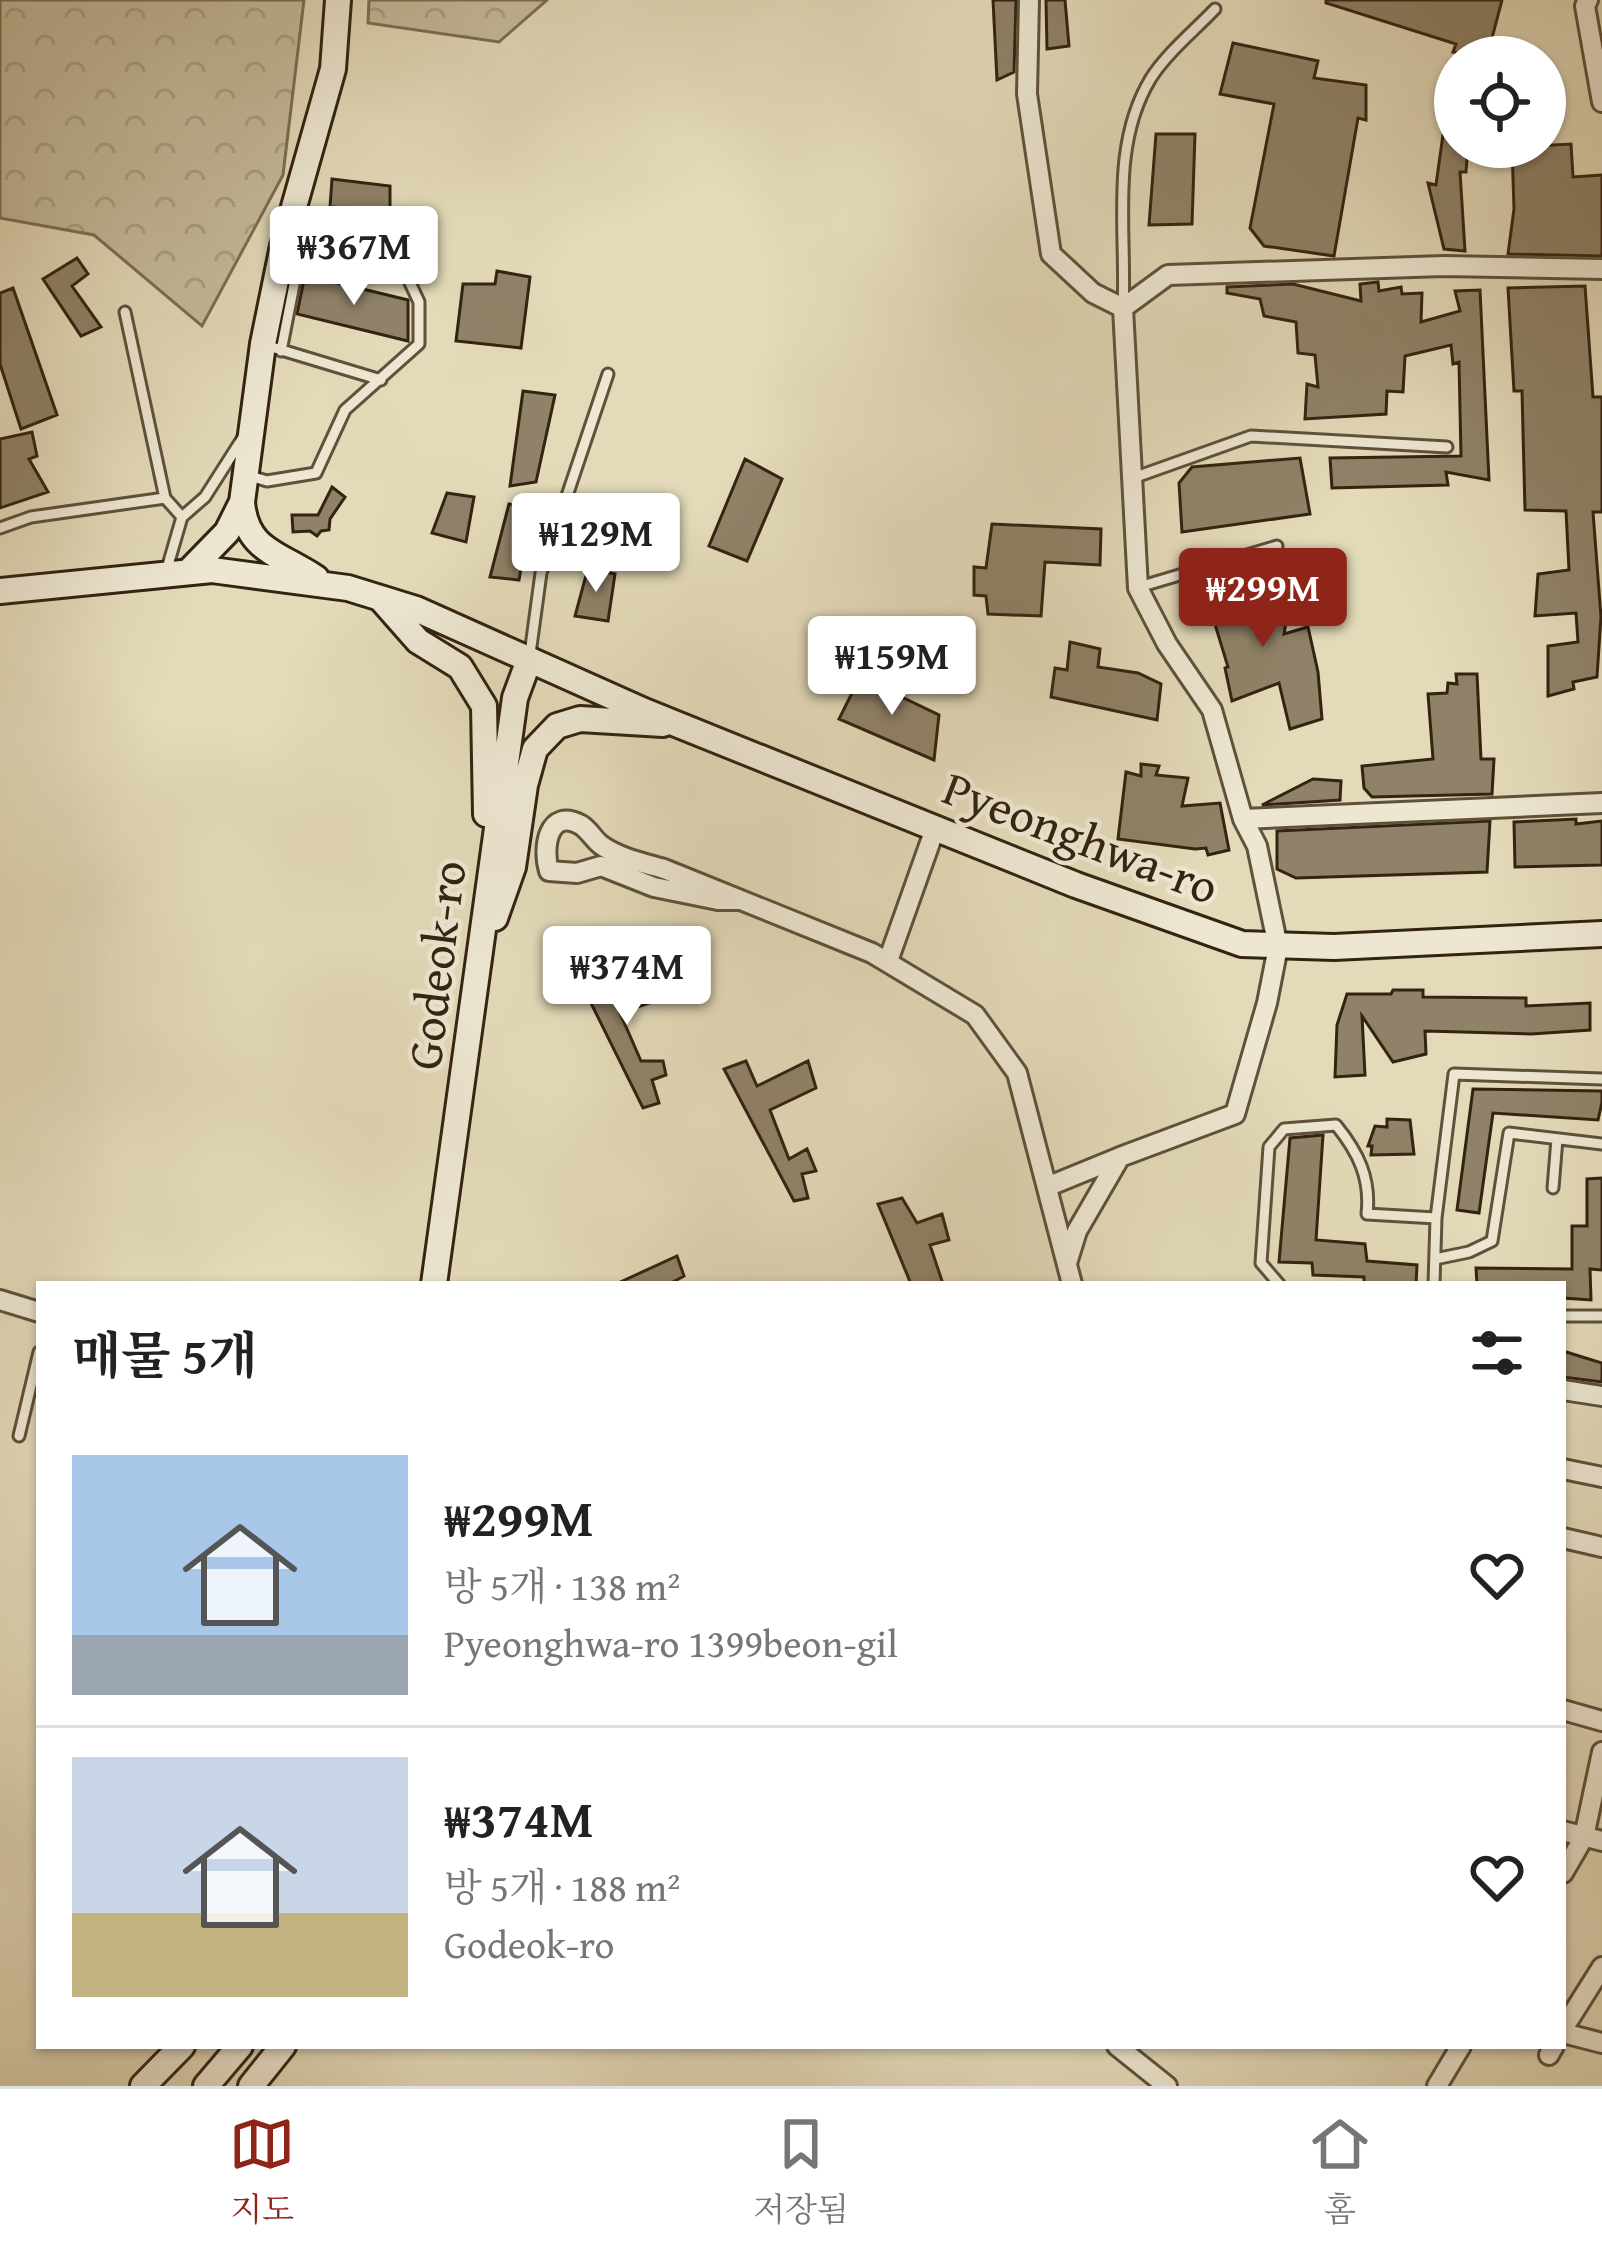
<!DOCTYPE html>
<html lang="ko">
<meta charset="utf-8">
<style>
:root{--surface:#fff;--page:#f2f2f2;--text:#222;--muted:#767676;--line:#e0e0e0;--accent:#8f2418}
body{margin:0;font-family:"Gentium Book Plus","Noto Serif KR",serif;background:var(--page);color:var(--text);height:100vh;display:flex;flex-direction:column;font-size:45px;white-space:nowrap}
*{box-sizing:border-box;margin:0}
p{font-size:39px;color:var(--muted)}
.icon{flex:none;width:66px;height:66px;fill:none;stroke:currentColor;stroke-width:2;stroke-linecap:round;stroke-linejoin:round}
.map{position:relative;flex:1;overflow:hidden}
.details{position:absolute;left:36px;top:1281px;width:1530px;height:768px;display:flex;flex-direction:column;background:var(--surface);border-radius:0px;box-shadow:0 3px 9px #0004}
.details>*{flex:none}
.tools{position:absolute;left:1434px;top:36px;display:grid;gap:24px}
.tools a{display:grid;place-items:center;width:132px;height:132px;border-radius:50%;background:var(--surface);box-shadow:0 3px 9px #0004;font-size:60px}
.price{position:absolute;translate:-50% -102px;padding:0 27px;border-radius:12px;background:#fff;color:#222;font-size:39px;line-height:78px;filter:drop-shadow(0 3px 6px #0008)}
.price::after{content:'';position:absolute;left:50%;top:72px;width:36px;height:27px;margin-left:-18px;background:inherit;clip-path:polygon(0 0,100% 0,50% 100%)}
.price.current{background:var(--accent);color:#fff}
ul{padding:0;list-style:none}
li{display:flex;align-items:center;gap:36px;height:300px;padding:0 36px}
li+li{border-top:3px solid var(--line)}
li span{display:grid;place-items:center;flex:none;width:336px;height:240px;border-radius:0px;color:#555}
li>.icon{margin-inline-start:auto}
span .icon{width:144px;height:144px;fill:#fffc;stroke-width:1}
li b{font-size:51px}
h2{display:flex;justify-content:space-between;align-items:center;height:144px;padding:0 36px;font-size:51px}
.tabs{display:flex;justify-content:space-around;align-items:center;height:168px;border-top:3px solid var(--line);background:var(--surface);font-size:33px;color:var(--muted)}
.tabs a{display:grid;justify-items:center;gap:6px}
.tabs .current{color:var(--accent)}
.map>svg:first-child{display:block}
</style>
<div class="map">
<svg width="1602" height="2086" viewBox="0 0 1602 2086">
<defs>
<pattern id="forest-crowns" width="20" height="18" patternUnits="userSpaceOnUse" patternTransform="scale(3)"><rect width="20" height="18" fill="#c5bb9c"/><path d="M2 6a3 3 0 1 1 6 0M12 15a3 3 0 1 1 6 0" fill="none" stroke="#aaa085"/></pattern>
</defs>
<rect width="100%" height="100%" fill="#e3dab9"/>
<filter id="stains"><feTurbulence type="fractalNoise" baseFrequency=".00167" numOctaves="4"/><feColorMatrix values="0 0 0 0 .2 0 0 0 0 .09 0 0 0 0 .02 0 0 0 .5 -.17"/></filter>
<radialGradient id="worn" r=".72"><stop offset=".6" stop-color="#630" stop-opacity="0"/><stop offset="1" stop-color="#630" stop-opacity=".3"/></radialGradient>
<path fill="url(#forest-crowns)" stroke="#7c6f56" stroke-width="3" d="M 0,0 L 304,0 L 283,175 L 202,326 L 94,235 L 0,218 Z
M 369,0 L 547,0 L 499,42 L 368,23 Z"/>
<path fill="#8f8268" stroke="#332311" stroke-width="3" d="M 993,0 L 1016,0 L 1014,72 L 997,80 Z
M 1046,0 L 1065,0 L 1069,46 L 1047,49 Z
M 1326,0 L 1502,0 L 1487,57 L 1453,52 L 1456,44 L 1326,3 Z
M 1233,43 L 1318,61 L 1314,78 L 1366,85 L 1366,120 L 1358,118 L 1334,256 L 1264,246 L 1250,228 L 1274,104 L 1220,94 Z
M 1446,113 L 1455,114 L 1455,147 L 1468,147 L 1466,172 L 1460,172 L 1465,251 L 1444,249 L 1428,183 L 1436,185 Z
M 1156,134 L 1195,134 L 1192,224 L 1149,225 Z
M 1571,144 L 1573,177 L 1602,175 L 1602,256 L 1508,254 L 1514,209 L 1512,147 Z
M 332,179 L 390,186 L 390,210 L 330,207 Z
M 77,258 L 88,274 L 72,286 L 101,327 L 81,336 L 43,279 Z
M 497,271 L 530,277 L 521,348 L 456,341 L 463,284 L 495,284 Z
M 305,275 L 408,300 L 408,341 L 297,314 Z
M 1378,282 L 1379,291 L 1401,287 L 1402,294 L 1422,293 L 1421,322 L 1460,311 L 1455,291 L 1480,290 L 1489,480 L 1446,472 L 1448,485 L 1332,488 L 1330,458 L 1461,456 L 1459,362 L 1453,364 L 1451,345 L 1405,356 L 1403,392 L 1387,391 L 1386,414 L 1305,419 L 1307,384 L 1318,387 L 1315,355 L 1298,353 L 1296,322 L 1264,316 L 1260,299 L 1227,293 L 1227,287 L 1293,284 L 1361,301 L 1360,284 Z
M 1585,286 L 1593,397 L 1602,397 L 1602,512 L 1593,512 L 1601,617 L 1597,677 L 1573,682 L 1574,689 L 1548,696 L 1548,646 L 1578,642 L 1576,613 L 1535,616 L 1538,574 L 1569,570 L 1566,511 L 1525,510 L 1522,391 L 1514,391 L 1508,288 Z
M 13,288 L 57,415 L 21,429 L 0,364 L 0,293 Z
M 523,391 L 555,395 L 536,482 L 510,486 Z
M 32,432 L 37,456 L 29,459 L 48,492 L 0,508 L 0,439 Z
M 1300,458 L 1310,514 L 1182,532 L 1179,483 L 1192,467 Z
M 745,459 L 782,479 L 747,561 L 709,546 Z
M 332,487 L 345,497 L 330,519 L 329,530 L 321,531 L 317,536 L 310,531 L 293,532 L 292,515 L 318,515 Z
M 447,493 L 474,497 L 466,542 L 432,533 Z
M 509,504 L 532,508 L 519,580 L 490,577 Z
M 992,524 L 1101,529 L 1100,565 L 1045,562 L 1041,616 L 988,614 L 986,596 L 974,595 L 974,567 L 986,568 Z
M 588,568 L 615,574 L 608,621 L 575,616 Z
M 1247,581 L 1254,610 L 1279,601 L 1288,610 L 1284,634 L 1308,627 L 1318,672 L 1322,719 L 1290,729 L 1279,683 L 1232,701 L 1225,668 L 1228,667 L 1211,611 L 1194,615 L 1189,588 Z
M 1070,642 L 1100,649 L 1098,667 L 1138,673 L 1161,684 L 1157,720 L 1051,697 L 1055,668 L 1067,670 Z
M 1456,674 L 1477,674 L 1481,759 L 1494,759 L 1492,794 L 1372,797 L 1364,788 L 1362,766 L 1433,759 L 1428,694 L 1447,693 L 1448,683 L 1457,684 Z
M 860,677 L 939,715 L 934,760 L 839,719 Z
M 1141,764 L 1159,766 L 1156,775 L 1188,778 L 1182,806 L 1220,803 L 1229,850 L 1208,855 L 1206,848 L 1195,849 L 1118,839 L 1126,772 L 1141,776 Z
M 1313,779 L 1341,781 L 1340,800 L 1262,805 Z
M 1576,819 L 1576,824 L 1602,821 L 1602,865 L 1515,867 L 1514,822 Z
M 1490,821 L 1487,872 L 1296,878 L 1277,869 L 1277,831 Z
M 600,965 L 613,998 L 660,973 L 669,996 L 620,1013 L 641,1061 L 663,1061 L 666,1075 L 652,1080 L 659,1103 L 643,1108 L 578,977 Z
M 1393,990 L 1423,990 L 1423,997 L 1526,998 L 1526,1006 L 1590,1003 L 1590,1030 L 1531,1034 L 1425,1031 L 1426,1054 L 1393,1062 L 1362,1016 L 1365,1075 L 1335,1077 L 1337,1025 L 1347,994 L 1391,994 Z
M 746,1061 L 757,1086 L 808,1061 L 816,1088 L 770,1110 L 789,1159 L 807,1149 L 816,1171 L 802,1174 L 808,1198 L 794,1201 L 724,1069 Z
M 1473,1089 L 1602,1091 L 1602,1102 L 1598,1120 L 1493,1113 L 1479,1213 L 1457,1210 Z
M 1387,1119 L 1410,1120 L 1414,1154 L 1371,1155 L 1372,1146 L 1368,1146 L 1375,1126 L 1387,1127 Z
M 1323,1135 L 1316,1240 L 1365,1244 L 1367,1261 L 1417,1265 L 1416,1284 L 1364,1284 L 1364,1277 L 1313,1275 L 1312,1263 L 1279,1262 L 1290,1138 Z
M 1602,1178 L 1602,1270 L 1590,1269 L 1591,1300 L 1563,1298 L 1563,1284 L 1477,1284 L 1476,1268 L 1572,1269 L 1572,1226 L 1587,1226 L 1587,1179 Z
M 902,1198 L 917,1223 L 942,1214 L 949,1240 L 930,1245 L 943,1284 L 911,1284 L 878,1204 Z
M 677,1256 L 684,1276 L 669,1284 L 616,1284 Z
M 1563,1351 L 1602,1363 L 1602,1382 L 1563,1377 Z"/>
<g fill="none" stroke-linecap="round" stroke-linejoin="round">
<defs>
<path id="lane" d="M 1123,308 C 1127,232 1109,147 1151,78 C 1167,53 1195,30 1215,9
M 125,312 L 165,498 L 182,517
M 265,345 L 381,380
M 281,351 L 301,249
M 246,475 L 267,481 L 316,473 L 345,410 L 419,344 L 419,302 L 405,272 L 284,246
M 1133,478 L 1251,436 L 1447,447
M 0,528 L 31,517 L 165,498
M 166,572 L 182,517 L 205,497 L 242,439
M 1139,587 L 1277,546
M 530,654 L 541,573 L 608,374
M 1553,1188 L 1557,1139
M 1435,1259 L 1469,1252 L 1492,1241 L 1509,1133 L 1602,1144
M 1279,1284 L 1261,1263 L 1269,1147 L 1284,1129 L 1336,1125 C 1358,1152 1371,1178 1367,1214 L 1436,1218
M 1434,1284 L 1436,1218 L 1454,1074 L 1602,1079
M 1563,1316 L 1602,1316
M 19,1436 L 39,1352"/>
<path id="street" d="M 1029,0 L 1027,94 L 1051,254 L 1093,293 L 1123,308 L 1138,588 L 1167,644 L 1212,710 L 1243,819 L 1257,846 L 1278,947 L 1267,1003 L 1235,1114 L 1120,1157 L 1077,1231 L 1067,1263
M 1588,0 L 1585,6 L 1602,102
M 1123,308 L 1168,275 L 1444,266 L 1602,269
M 1243,819 L 1602,803
M 738,900 L 718,900 L 654,887 L 601,866 L 577,873 L 549,871 C 542,848 548,807 581,825 C 589,830 594,840 601,845 C 619,858 643,863 664,869 L 872,953 L 975,1015 L 1017,1073 L 1072,1284
M 888,961 L 936,826
M 1049,1186 L 1120,1157
M 0,1300 L 39,1312
M 1563,1390 L 1602,1396
M 1563,1469 L 1602,1477
M 1563,1538 L 1602,1547
M 1563,1710 L 1602,1721
M 1563,1831 L 1602,1841
M 1563,1873 L 1584,1837 L 1602,1752
M 1563,2029 L 1602,1967
M 1563,2033 L 1602,2043
M 1117,2046 L 1167,2086
M 1549,2055 L 1554,2046
M 1437,2086 L 1461,2046"/>
<path id="secondary" d="M 189,571 L 227,532 L 241,504
M 316,578 C 279,553 246,551 242,502 L 263,344 L 283,246 L 333,69 L 338,0
M 0,591 L 212,570 L 348,588 L 416,609 L 644,711 L 1076,885 L 1242,944 L 1334,947 L 1602,934
M 381,599 L 418,641 L 460,667 L 484,706 L 486,814
M 495,918 L 513,867 L 525,785 L 535,749 L 557,726 L 580,719 L 663,724
M 434,1284 L 515,698 L 529,660
M 143,2086 L 182,2046
M 206,2086 L 240,2046
M 251,2086 L 283,2046"/>
</defs>
<use href="#lane" stroke="#5f513b" stroke-width="15"/>
<use href="#street" stroke="#5f513b" stroke-width="24"/>
<use href="#secondary" stroke="#332311" stroke-width="30"/>
<use href="#lane" stroke="#ede7d2" stroke-width="9"/>
<use href="#street" stroke="#ede7d2" stroke-width="18"/>
<use href="#secondary" stroke="#ede7d2" stroke-width="24"/>
</g>
<g text-anchor="middle" stroke-width="9" stroke-linejoin="round" paint-order="stroke">
<g font-size="48" fill="#332311" stroke="#ede7d2">
<text transform="translate(1081 837) rotate(21)" y="17">Pyeonghwa-ro</text>
<text transform="translate(436 965) rotate(-83)" y="17">Godeok-ro</text>
</g>
</g>
<rect width="100%" height="100%" filter="url(#stains)"/>
<rect width="100%" height="100%" fill="url(#worn)"/>
</svg>
<div class="tools">
<a><svg class="icon" aria-label="locate" viewBox="0 0 24 24"><circle cx="12" cy="12" r="6"/><path d="M12 2v4M12 18v4M2 12h4M18 12h4"/></svg></a>
</div>
<b class="price" style="left:354px;top:308px">₩367M</b>
<b class="price" style="left:596px;top:595px">₩129M</b>
<b class="price current" style="left:1263px;top:650px">₩299M</b>
<b class="price" style="left:892px;top:718px">₩159M</b>
<b class="price" style="left:627px;top:1028px">₩374M</b>
<section class="details">
<h2>매물 5개<svg class="icon" aria-label="filters" viewBox="0 0 24 24"><path d="M4 7h16M4 17h16"/><circle cx="9" cy="7" r="2"/><circle cx="15" cy="17" r="2"/></svg></h2>
<ul>
<li><span style="background:linear-gradient(#a9c7e8 75%,#9aa5b1 0)"><svg class="icon" aria-label="home" viewBox="0 0 24 24"><path d="M3 11l9-7 9 7M6 9v11h12V9"/></svg></span><div><b>₩299M</b><p>방 5개 · 138 m²</p><p>Pyeonghwa-ro 1399beon-gil</p></div><svg class="icon" aria-label="heart" viewBox="0 0 24 24"><path d="M12 20l-8-8c-3-5 5-10 8-4 3-6 11-1 8 4z"/></svg></li>
<li><span style="background:linear-gradient(#c9d6e8 65%,#c2b280 0)"><svg class="icon" aria-label="home" viewBox="0 0 24 24"><path d="M3 11l9-7 9 7M6 9v11h12V9"/></svg></span><div><b>₩374M</b><p>방 5개 · 188 m²</p><p>Godeok-ro</p></div><svg class="icon" aria-label="heart" viewBox="0 0 24 24"><path d="M12 20l-8-8c-3-5 5-10 8-4 3-6 11-1 8 4z"/></svg></li>
</ul>
</section>
</div>
<nav class="tabs">
<a class="current"><svg class="icon" aria-label="map" viewBox="0 0 24 24"><path d="M3 6l6-2 6 2 6-2v14l-6 2-6-2-6 2zM9 4v14M15 6v14"/></svg>지도</a>
<a><svg class="icon" aria-label="saved" viewBox="0 0 24 24"><path d="M7 4h10v16l-5-4-5 4z"/></svg>저장됨</a>
<a><svg class="icon" aria-label="home" viewBox="0 0 24 24"><path d="M3 11l9-7 9 7M6 9v11h12V9"/></svg>홈</a>
</nav>
